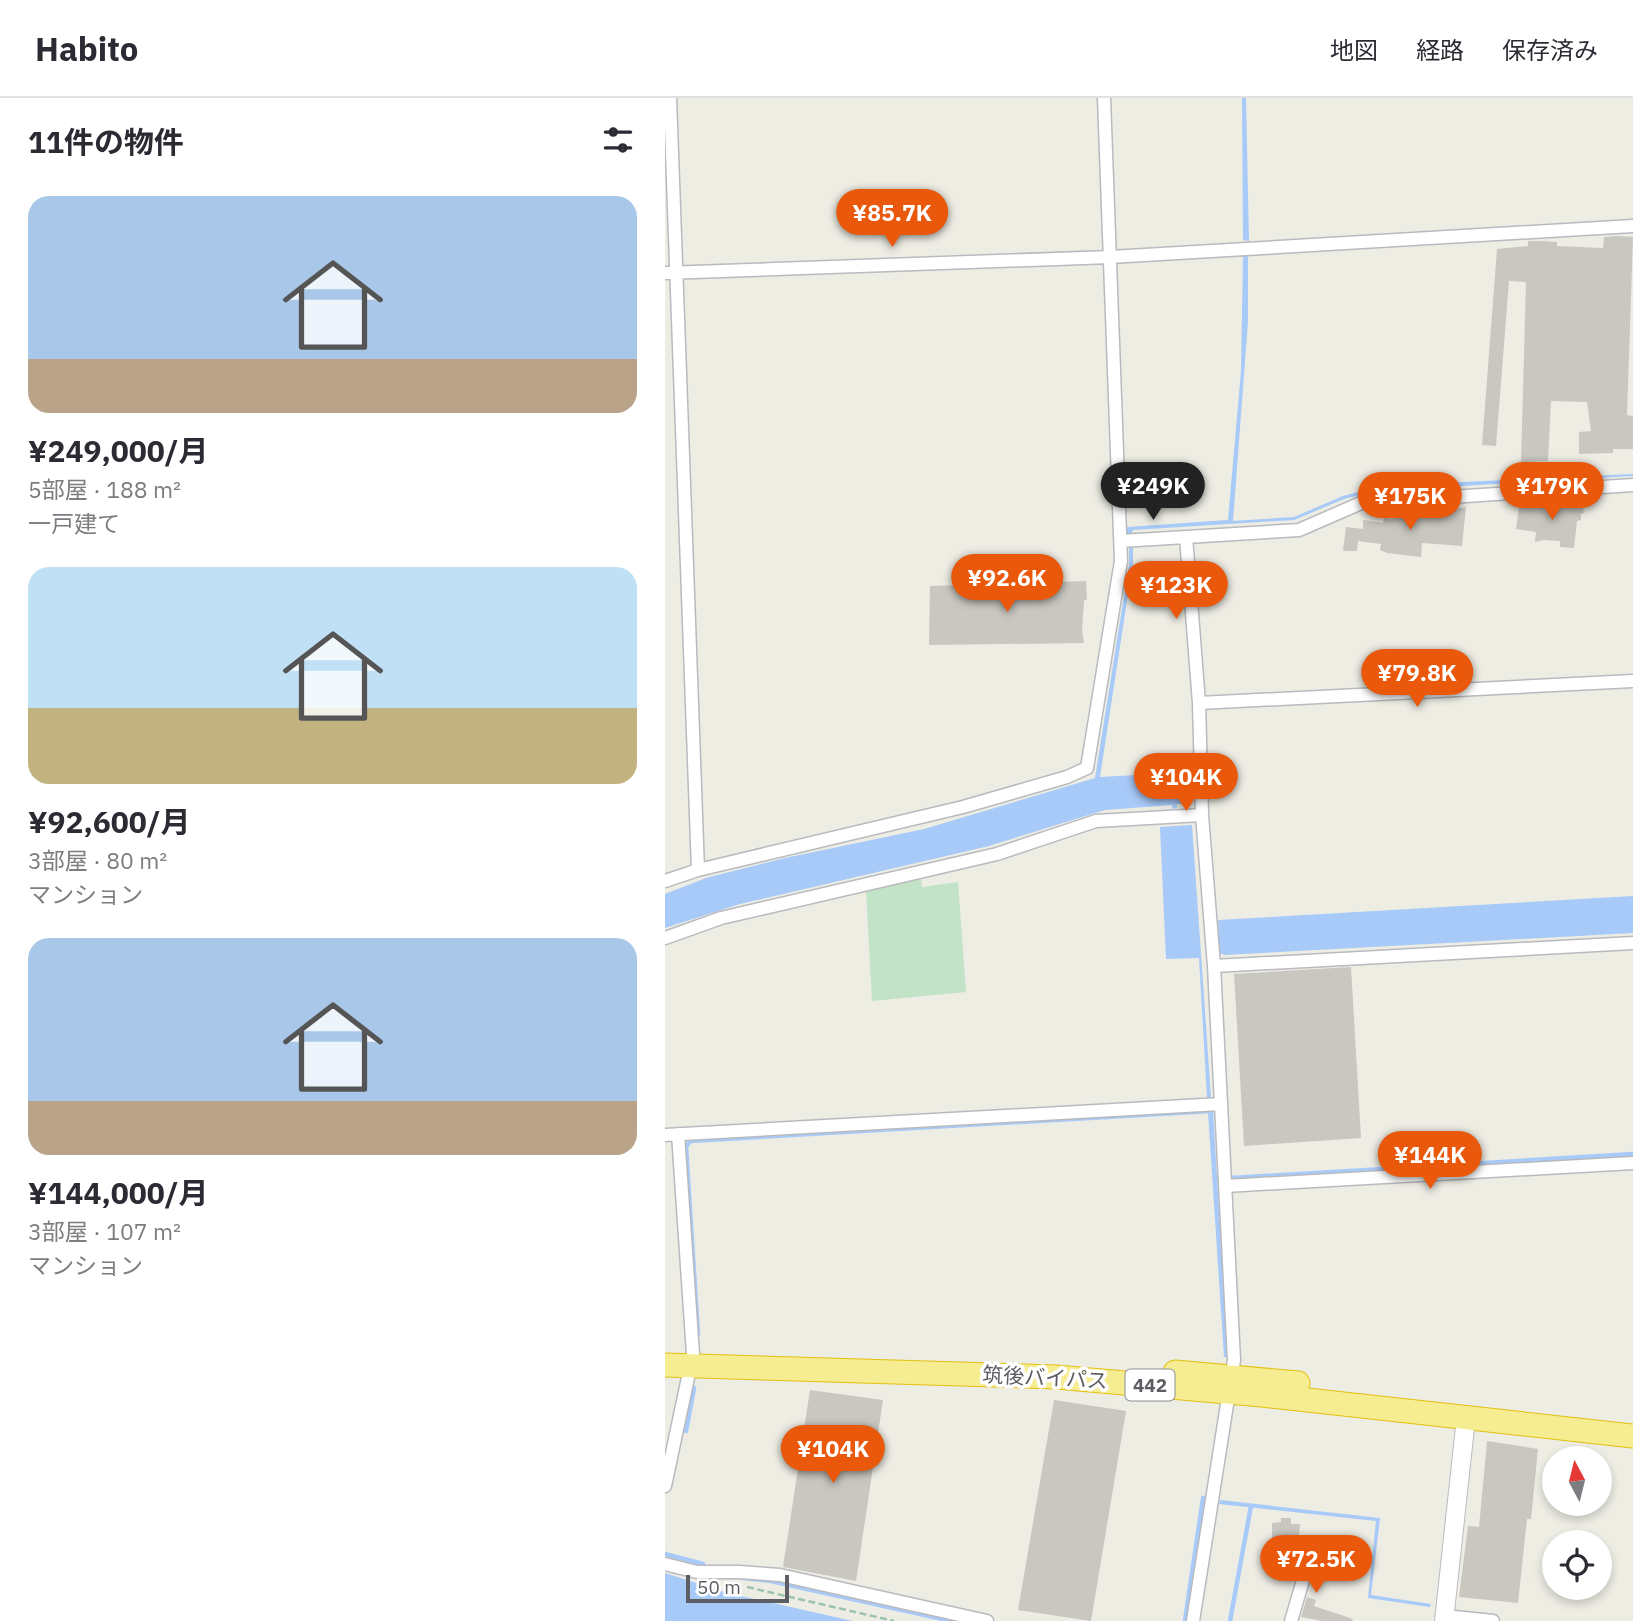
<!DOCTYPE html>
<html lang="ja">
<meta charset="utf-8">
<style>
:root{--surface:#fff;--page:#f7f7f7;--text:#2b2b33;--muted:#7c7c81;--line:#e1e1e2;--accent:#ea580c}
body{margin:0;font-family:"IBM Plex Sans","Noto Sans JP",sans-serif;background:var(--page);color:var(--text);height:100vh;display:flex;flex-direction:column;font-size:26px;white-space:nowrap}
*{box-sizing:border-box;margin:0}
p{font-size:23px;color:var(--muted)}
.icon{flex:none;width:38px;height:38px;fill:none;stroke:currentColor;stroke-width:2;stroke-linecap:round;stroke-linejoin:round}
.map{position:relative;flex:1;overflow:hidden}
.side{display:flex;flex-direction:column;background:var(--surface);width:665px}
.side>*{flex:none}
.needle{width:46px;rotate:353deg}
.tools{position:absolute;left:877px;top:1348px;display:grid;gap:14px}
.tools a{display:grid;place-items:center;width:70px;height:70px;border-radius:50%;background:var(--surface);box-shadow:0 4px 10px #0003;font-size:35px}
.scale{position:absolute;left:21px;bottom:18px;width:103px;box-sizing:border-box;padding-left:7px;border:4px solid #5c5e63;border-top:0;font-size:19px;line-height:24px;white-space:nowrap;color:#5c5e63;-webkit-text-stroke:5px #fff;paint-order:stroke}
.price{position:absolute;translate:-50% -60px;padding:0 16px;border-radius:24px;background:var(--accent);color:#fff;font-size:23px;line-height:46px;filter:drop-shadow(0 2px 4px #0008)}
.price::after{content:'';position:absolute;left:50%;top:42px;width:21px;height:16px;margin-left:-10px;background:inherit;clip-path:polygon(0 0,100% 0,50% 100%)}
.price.active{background:#222;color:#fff}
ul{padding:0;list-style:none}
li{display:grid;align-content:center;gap:14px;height:371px;padding:0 28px}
li span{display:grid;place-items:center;height:217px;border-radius:21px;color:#555}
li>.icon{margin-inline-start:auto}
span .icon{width:126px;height:126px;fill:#fffc;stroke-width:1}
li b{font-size:30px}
h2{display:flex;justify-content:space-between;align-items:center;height:84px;padding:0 28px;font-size:30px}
header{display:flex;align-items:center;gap:42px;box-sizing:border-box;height:98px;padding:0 35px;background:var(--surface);border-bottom:2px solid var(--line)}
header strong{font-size:33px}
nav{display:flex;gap:38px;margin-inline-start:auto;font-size:24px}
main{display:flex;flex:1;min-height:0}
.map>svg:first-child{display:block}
</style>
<header>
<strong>Habito</strong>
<nav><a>地図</a><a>経路</a><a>保存済み</a></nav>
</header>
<main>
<section class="side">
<h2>11件の物件<svg class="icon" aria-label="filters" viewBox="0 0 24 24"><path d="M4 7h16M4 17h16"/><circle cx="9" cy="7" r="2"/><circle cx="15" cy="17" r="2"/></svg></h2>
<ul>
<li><span style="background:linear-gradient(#a9c7e8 75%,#b9a48a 0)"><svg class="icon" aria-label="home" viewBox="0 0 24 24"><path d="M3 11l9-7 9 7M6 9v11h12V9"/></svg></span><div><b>¥249,000/月</b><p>5部屋 · 188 m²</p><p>一戸建て</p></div></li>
<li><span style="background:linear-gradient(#bfe0f5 65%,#c2b280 0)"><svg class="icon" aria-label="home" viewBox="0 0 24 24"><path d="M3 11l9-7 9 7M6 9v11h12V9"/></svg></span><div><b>¥92,600/月</b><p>3部屋 · 80 m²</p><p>マンション</p></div></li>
<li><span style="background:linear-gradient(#a9c7e8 75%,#b9a48a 0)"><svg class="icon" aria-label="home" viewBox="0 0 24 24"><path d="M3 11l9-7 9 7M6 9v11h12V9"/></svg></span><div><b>¥144,000/月</b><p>3部屋 · 107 m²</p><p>マンション</p></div></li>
</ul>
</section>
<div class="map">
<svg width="968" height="1523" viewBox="0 0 968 1523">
<rect width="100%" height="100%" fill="#edede4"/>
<path fill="#c2e3c7" d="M 256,779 L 257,789 L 293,784 L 301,894 L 207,903 L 201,793 Z"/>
<path fill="#a8caf9" d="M 577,0 L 581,0 L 584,143 L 578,142 Z
M 578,158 L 583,158 L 583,224 L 568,423 L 629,419 L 678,398 L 715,388 L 968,376 L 968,378 L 711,393 L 679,401 L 629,422 L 468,432 L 467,435 L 462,436 L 462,429 L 563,422 L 576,273 Z
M 468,448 L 468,464 L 435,679 L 524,674 L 525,705 L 512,706 L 512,710 L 507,711 L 507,707 L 440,712 L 324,748 L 75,806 L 0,830 L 0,796 L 41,780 L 120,760 L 259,731 L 430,680 L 464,467 L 464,449 Z
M 527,727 L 546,999 L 542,1000 L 534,860 L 501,861 L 495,729 Z
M 968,798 L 968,835 L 560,857 L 554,855 L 554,842 L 551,840 L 551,837 L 554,837 L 553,822 Z
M 548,1013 L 563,1259 L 559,1259 L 543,1014 Z
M 555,1402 L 715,1420 L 706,1497 L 766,1506 L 765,1509 L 703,1500 L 711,1423 L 554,1406 Z
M 0,1475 L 63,1495 L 188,1523 L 0,1523 Z"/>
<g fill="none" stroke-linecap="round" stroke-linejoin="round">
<path stroke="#a8caf9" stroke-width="4.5" d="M 550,1081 L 968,1056
M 33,1236 L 21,1049 L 25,1043 L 546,1013 L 546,1017
M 21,1333 L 29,1290
M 0,1456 L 38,1466
M 78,1480 L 106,1483 L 286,1523
M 520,1523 L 538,1400
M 565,1523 L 586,1408"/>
</g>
<path fill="#c9c7c0" d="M 953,138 L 968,139 L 962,317 L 968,318 L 968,351 L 948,351 L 948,355 L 914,356 L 914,334 L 926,333 L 922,304 L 886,303 L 883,363 L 856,364 L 861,184 L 844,183 L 831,348 L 817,347 L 832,151 L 863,148 L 863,143 L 877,143 L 892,144 L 892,148 L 938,150 L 939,139 Z
M 874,404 L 891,408 L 917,404 L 919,415 L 916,416 L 916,422 L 912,423 L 909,450 L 895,449 L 895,443 L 879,442 L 870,444 L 871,434 L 851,431 L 854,409 L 868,410 Z
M 801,409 L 797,448 L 757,445 L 756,459 L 722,455 L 715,452 L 716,446 L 693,443 L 692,453 L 678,453 L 681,429 L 698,431 L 698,422 L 718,425 L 719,420 L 728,421 L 728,412 L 741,412 L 741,414 L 788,413 L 788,411 Z
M 421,483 L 422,502 L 419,502 L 417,533 L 419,545 L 264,547 L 265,488 Z
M 686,869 L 696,1040 L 579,1048 L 569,876 Z
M 145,1292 L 218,1302 L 191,1483 L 118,1469 Z
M 389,1302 L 461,1313 L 426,1523 L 353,1512 Z
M 822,1343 L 873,1351 L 866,1421 L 862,1421 L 853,1505 L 794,1499 L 803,1428 L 814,1429 Z
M 616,1420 L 626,1420 L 626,1426 L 635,1426 L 633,1449 L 621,1450 L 620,1447 L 607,1446 L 607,1425 L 616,1424 Z
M 642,1499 L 651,1502 L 649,1508 L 688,1521 L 687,1523 L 657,1523 L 636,1519 Z"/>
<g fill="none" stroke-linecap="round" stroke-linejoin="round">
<defs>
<path id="street" d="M 5,0 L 33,772
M 0,175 L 445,159 L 968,128
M 521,439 L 534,605 L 537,717 L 549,868 L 569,1262 L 528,1523
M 456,443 L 634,432 L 696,405 L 968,387
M 534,605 L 968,583
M 0,783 L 33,772 L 298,709 L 402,679 L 422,670 L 456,463 L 439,0
M 0,840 L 56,820 L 332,756 L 431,723 L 537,717
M 549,868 L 968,845
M 0,1037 L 555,1006
M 560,1088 L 968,1065
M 0,1388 L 28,1256 L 13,1036
M 0,1466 L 32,1474 L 74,1474 L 115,1477 L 322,1523
M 780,1518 L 828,1523
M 626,1523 L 644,1462"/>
<path id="secondary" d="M 779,1523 L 801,1320"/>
<path id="highway" d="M 0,1267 L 391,1279 L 597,1297 L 968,1338
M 510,1274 L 633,1285"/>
</defs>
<use href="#street" stroke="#b9babf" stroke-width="15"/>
<use href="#secondary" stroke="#b9bbc1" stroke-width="20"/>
<use href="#highway" stroke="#e2c00f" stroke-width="25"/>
<path stroke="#9cc3ad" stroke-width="2.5" stroke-dasharray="7 3.5" stroke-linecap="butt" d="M 82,1489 L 229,1523"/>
<use href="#street" stroke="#fff" stroke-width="12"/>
<use href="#secondary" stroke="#fff" stroke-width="18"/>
<use href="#highway" stroke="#f6ec92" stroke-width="23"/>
</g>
<g text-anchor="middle" stroke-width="7" stroke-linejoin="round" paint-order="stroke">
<rect fill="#fff" stroke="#8d8e92" stroke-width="2" x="460.5" y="1271.5" width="49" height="31" rx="5"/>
<g font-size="19" font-weight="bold" fill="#5c5e63">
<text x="485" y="1294">442</text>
</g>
<g font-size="21" fill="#5c5e63" stroke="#fff">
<text transform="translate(380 1280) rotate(3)" y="7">筑後バイパス</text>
</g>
</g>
</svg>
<div class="tools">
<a><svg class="needle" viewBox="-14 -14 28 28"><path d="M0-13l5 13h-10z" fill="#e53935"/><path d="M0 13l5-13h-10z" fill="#7c7c81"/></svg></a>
<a><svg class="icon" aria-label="locate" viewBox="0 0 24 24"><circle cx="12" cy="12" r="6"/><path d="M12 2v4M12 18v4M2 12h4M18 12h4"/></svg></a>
</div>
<div class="scale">50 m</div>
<b class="price" style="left:227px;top:151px">¥85.7K</b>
<b class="price active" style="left:488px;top:424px">¥249K</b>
<b class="price" style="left:887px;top:424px">¥179K</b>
<b class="price" style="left:745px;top:434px">¥175K</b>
<b class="price" style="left:342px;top:516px">¥92.6K</b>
<b class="price" style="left:511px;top:523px">¥123K</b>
<b class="price" style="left:752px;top:611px">¥79.8K</b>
<b class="price" style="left:521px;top:715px">¥104K</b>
<b class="price" style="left:765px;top:1093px">¥144K</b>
<b class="price" style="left:168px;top:1387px">¥104K</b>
<b class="price" style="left:651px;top:1497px">¥72.5K</b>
</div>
</main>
